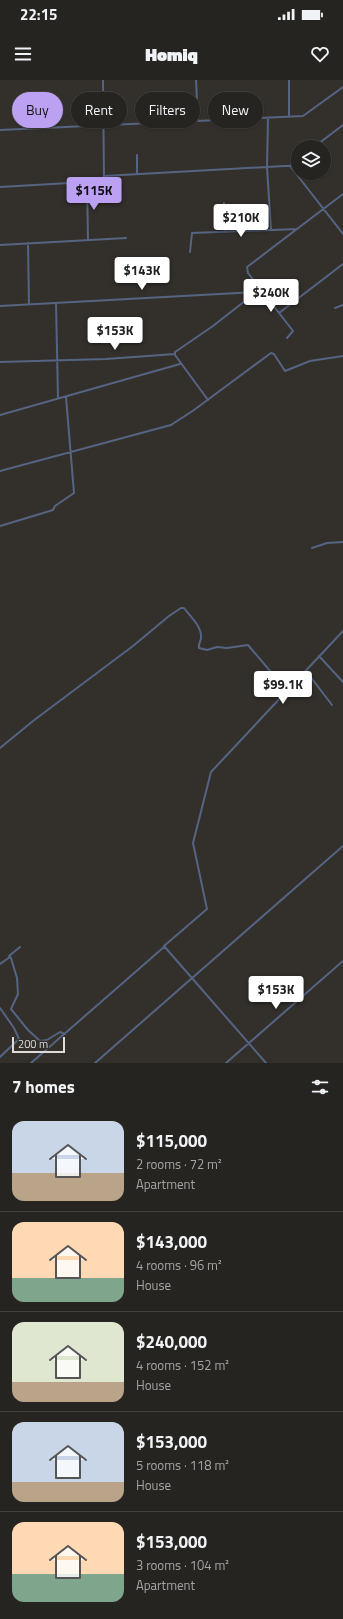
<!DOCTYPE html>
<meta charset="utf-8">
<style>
:root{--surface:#262421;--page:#32302e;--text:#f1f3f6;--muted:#a4a4a5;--line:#42413f;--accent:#bca0f2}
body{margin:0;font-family:"Titillium Web",sans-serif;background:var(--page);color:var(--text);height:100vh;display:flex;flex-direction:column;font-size:15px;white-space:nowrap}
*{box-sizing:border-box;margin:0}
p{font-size:13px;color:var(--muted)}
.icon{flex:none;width:22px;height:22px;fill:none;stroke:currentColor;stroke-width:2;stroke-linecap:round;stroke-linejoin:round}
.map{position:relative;height:983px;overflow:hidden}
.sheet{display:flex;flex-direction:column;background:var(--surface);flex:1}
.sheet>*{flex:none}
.guide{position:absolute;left:12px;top:12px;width:319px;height:36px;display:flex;gap:8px}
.tools{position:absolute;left:291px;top:60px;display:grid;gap:8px}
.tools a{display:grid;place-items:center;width:40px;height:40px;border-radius:50%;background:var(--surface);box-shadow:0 1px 3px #0004,0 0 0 1px var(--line);font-size:20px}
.scale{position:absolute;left:12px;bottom:10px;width:53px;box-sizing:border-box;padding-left:4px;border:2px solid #dedcd9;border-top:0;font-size:11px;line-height:14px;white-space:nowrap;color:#dedcd9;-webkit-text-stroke:3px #33302c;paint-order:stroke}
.price{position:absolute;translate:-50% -34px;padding:0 9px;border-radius:4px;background:#fff;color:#222;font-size:13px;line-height:26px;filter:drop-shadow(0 1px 2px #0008)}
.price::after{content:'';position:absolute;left:50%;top:24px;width:12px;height:9px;margin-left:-6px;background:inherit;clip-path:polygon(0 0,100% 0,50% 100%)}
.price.active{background:var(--accent);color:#111}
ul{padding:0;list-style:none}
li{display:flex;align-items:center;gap:12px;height:100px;padding:0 12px}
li+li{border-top:1px solid var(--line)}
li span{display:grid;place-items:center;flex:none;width:112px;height:80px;border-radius:12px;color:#555}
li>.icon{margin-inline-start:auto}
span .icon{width:48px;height:48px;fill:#fffc;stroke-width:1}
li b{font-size:17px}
h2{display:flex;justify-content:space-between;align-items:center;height:48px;padding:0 12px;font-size:17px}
.chip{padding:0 14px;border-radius:18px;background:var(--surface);box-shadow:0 1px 3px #0004,0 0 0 1px var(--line);font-size:14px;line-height:36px}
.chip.active{background:var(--accent);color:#111}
.status{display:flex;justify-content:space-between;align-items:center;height:28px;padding:0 20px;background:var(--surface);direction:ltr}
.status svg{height:11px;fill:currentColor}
header{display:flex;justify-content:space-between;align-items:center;height:52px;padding:0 12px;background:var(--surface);font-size:18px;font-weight:800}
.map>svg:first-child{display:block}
</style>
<div class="status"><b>22:15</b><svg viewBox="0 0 49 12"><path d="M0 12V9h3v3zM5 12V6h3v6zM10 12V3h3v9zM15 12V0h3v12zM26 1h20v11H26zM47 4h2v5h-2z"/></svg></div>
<header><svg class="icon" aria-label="menu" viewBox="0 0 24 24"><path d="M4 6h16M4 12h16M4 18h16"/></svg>Homiq<svg class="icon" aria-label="heart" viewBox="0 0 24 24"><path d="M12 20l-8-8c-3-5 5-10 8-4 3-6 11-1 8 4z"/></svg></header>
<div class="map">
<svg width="343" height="983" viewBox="0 0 343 983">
<rect width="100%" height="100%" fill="#33302c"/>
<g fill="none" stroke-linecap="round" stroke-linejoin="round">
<path stroke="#556482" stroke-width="2" d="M 196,0 L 198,41
M 289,0 L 289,37
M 268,38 L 267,87 L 271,149
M 0,50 L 303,36 L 343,7
M 314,67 L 343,45
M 137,75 L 137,94
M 290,86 L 343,154
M 104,96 L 284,86 L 289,86 L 298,79
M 87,102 L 88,160
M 0,107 L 104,101 L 103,0
M 224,123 L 225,152
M 28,163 L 29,224
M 0,165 L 126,158
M 190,172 L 192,153 L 297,149
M 56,223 L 58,318
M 0,226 L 256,212
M 335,228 L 343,225
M 279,233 L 343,184
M 287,258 L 293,251 L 248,193 L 247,187 L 343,114
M 0,282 L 106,279 L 175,274
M 208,320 L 175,275 L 175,272 L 213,246 L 260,209
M 0,335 L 180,284
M 0,391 L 171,345 L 194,330 L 271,273 L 274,274 L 285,291 L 310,281 L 343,276
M 0,446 L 53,430 L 55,426 L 74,413 L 66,317
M 312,468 L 327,463 L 343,462
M 319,576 L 343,602
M 306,591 L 332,625
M 0,668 L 33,641 L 133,566 L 169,536 L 181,528 L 184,528 C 190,536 201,546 201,556 C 202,560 198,563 199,568 L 207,570 L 217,567 L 227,568 L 248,565 L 287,611
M 9,876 L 20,867
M 0,884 L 10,877 L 11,878 L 17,898 L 18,914 L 11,929 L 28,950 L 40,961 L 47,960 L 60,952 L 65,954
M 0,928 L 14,948 L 19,959 L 0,977
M 31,983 L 164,867
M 95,983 L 343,766
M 226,983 L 343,881
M 266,983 L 164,866 L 207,829 L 193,763 L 211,692 L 343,551"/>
</g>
</svg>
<div class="tools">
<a><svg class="icon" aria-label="layers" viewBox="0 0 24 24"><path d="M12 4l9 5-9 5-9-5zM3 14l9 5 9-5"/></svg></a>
</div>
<div class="scale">200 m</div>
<b class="price active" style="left:94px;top:131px">$115K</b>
<b class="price" style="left:241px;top:158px">$210K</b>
<b class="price" style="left:142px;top:211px">$143K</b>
<b class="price" style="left:271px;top:233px">$240K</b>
<b class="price" style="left:115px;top:271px">$153K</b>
<b class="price" style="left:283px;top:625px">$99.1K</b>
<b class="price" style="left:276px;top:930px">$153K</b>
<div class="guide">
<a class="chip active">Buy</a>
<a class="chip">Rent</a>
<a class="chip">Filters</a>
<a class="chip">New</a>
</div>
</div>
<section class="sheet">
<h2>7 homes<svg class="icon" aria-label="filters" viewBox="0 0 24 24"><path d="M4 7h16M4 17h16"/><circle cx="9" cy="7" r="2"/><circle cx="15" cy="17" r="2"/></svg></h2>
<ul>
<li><span style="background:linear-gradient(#c9d6e8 65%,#b9a48a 0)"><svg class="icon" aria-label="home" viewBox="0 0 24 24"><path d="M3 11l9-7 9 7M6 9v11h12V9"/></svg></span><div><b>$115,000</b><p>2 rooms · 72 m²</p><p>Apartment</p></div></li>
<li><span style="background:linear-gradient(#ffd9b3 70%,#7fa58c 0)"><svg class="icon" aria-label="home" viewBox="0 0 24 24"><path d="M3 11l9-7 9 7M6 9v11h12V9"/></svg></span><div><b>$143,000</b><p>4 rooms · 96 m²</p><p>House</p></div></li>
<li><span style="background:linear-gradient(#dfe7d0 75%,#b9a48a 0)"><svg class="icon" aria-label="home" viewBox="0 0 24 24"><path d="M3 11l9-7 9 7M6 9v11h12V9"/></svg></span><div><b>$240,000</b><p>4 rooms · 152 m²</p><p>House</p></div></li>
<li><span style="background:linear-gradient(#c9d6e8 75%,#b9a48a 0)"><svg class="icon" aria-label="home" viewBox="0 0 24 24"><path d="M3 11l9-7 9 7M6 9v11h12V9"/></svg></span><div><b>$153,000</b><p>5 rooms · 118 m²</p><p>House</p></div></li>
<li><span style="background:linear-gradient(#ffd9b3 65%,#7fa58c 0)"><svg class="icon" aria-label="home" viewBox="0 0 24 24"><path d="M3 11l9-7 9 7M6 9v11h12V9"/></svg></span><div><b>$153,000</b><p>3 rooms · 104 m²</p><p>Apartment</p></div></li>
</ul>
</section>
